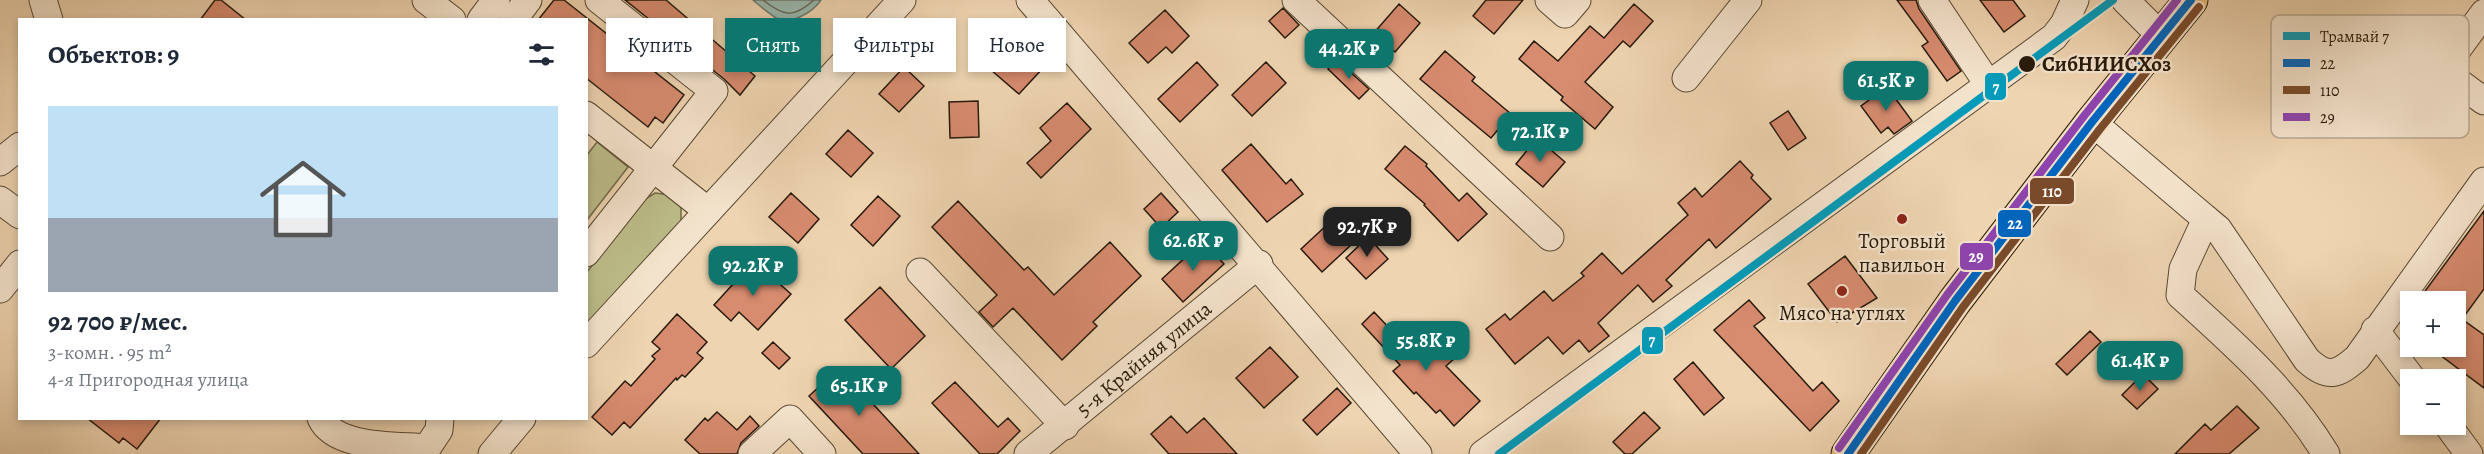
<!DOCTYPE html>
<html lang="ru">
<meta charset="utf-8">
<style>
:root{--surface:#fff;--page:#f2f2f3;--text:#1f2937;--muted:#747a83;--accent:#0f766e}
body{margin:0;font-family:Alegreya,serif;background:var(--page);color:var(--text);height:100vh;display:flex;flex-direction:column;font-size:22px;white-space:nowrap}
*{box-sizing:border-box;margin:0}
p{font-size:20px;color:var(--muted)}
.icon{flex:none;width:33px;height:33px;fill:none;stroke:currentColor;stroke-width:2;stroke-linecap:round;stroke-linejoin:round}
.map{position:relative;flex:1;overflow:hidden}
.details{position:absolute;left:18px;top:18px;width:570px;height:402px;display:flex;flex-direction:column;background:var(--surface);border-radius:0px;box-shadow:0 3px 9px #0003}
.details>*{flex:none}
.guide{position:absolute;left:606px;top:18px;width:570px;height:54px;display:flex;gap:12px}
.controls{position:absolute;left:2400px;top:291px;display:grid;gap:12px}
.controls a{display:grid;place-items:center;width:66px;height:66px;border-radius:0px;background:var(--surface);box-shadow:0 3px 9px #0003;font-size:30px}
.price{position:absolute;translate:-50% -51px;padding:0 14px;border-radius:12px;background:var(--accent);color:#fff;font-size:20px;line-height:39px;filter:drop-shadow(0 2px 3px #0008)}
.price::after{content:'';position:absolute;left:50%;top:36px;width:18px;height:14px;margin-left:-9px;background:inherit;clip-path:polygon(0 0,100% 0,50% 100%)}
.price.on{background:#222;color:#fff}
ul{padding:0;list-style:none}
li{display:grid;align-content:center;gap:12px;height:318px;padding:0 30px}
li span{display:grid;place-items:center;height:186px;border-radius:0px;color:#555}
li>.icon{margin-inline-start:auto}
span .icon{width:108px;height:108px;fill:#fffc;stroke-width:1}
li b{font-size:26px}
h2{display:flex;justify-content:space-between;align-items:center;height:72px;padding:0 30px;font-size:26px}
.chip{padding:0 21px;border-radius:0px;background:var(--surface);box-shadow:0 3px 9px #0003;font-size:21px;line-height:54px}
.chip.on{background:var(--accent);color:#fff}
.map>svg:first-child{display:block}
</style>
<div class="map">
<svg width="2484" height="454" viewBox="0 0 2484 454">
<rect width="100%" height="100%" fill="#eed4b0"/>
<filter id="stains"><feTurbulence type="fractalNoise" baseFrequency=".00333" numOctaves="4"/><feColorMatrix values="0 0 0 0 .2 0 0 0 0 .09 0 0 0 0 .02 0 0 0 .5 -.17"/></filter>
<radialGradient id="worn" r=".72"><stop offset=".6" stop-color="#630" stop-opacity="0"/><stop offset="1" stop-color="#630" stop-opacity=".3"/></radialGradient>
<path fill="#bcbc89" stroke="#726b4a" stroke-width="1.5" d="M 597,142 L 628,167 L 587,220 L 587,155 Z
M 655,193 L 671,195 L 681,207 L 681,223 L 587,328 L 587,272 L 642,201 Z"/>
<path fill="#99b8ae" stroke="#6c796d" stroke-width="1.5" d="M 753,0 L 821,0 C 813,12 790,26 776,18 C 768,13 760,6 753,0 Z"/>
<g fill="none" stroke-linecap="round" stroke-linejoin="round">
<path stroke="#60695c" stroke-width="1.5" d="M 763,0 C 783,16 793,19 814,0"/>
</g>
<path fill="#d78b6f" stroke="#281a0b" stroke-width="1.5" d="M 215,0 L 221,0 L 246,20 L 200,20 Z
M 554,0 L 564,0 L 684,95 L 663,123 L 655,117 L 648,127 L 586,78 L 586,20 L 538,20 Z
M 625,0 L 666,0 L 755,76 L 740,95 L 724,79 Z
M 1486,0 L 1523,0 L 1494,34 L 1473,16 Z
M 1897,0 L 1916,0 L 1919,9 L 1961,71 L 1947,81 L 1922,46 L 1928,42 Z
M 1980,0 L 2013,0 L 2025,16 L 2004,32 Z
M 1399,4 L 1420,23 L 1395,52 L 1373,34 Z
M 1634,4 L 1653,21 L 1630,47 L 1623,41 L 1585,82 L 1613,107 L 1595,129 L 1561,100 L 1563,97 L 1519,59 L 1534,41 L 1558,61 L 1590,26 L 1604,38 Z
M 1283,8 L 1299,25 L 1285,38 L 1269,21 Z
M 1165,10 L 1189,36 L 1172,53 L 1166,47 L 1148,63 L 1129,43 Z
M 1014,43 L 1043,68 L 1019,94 L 991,70 Z
M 1445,51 L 1475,77 L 1472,81 L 1511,114 L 1491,138 L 1420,79 Z
M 1337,60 L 1369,89 L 1359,99 L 1328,69 Z
M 1197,62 L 1218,85 L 1180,122 L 1158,99 Z
M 1266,62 L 1286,83 L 1252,116 L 1232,95 Z
M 904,67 L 924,86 L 899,112 L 879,94 Z
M 1887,87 L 1912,121 L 1894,134 L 1888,127 L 1881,133 L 1861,106 Z
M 978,101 L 979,137 L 950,138 L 949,102 Z
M 1067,103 L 1091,129 L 1041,178 L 1027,163 L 1051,141 L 1040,128 Z
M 1788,111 L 1806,138 L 1788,150 L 1770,123 Z
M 848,130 L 873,153 L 851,177 L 826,154 Z
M 1537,138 L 1565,162 L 1543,187 L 1516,164 Z
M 1251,144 L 1286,184 L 1291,179 L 1303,194 L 1267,222 L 1222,170 Z
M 1405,146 L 1427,164 L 1426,166 L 1459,201 L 1467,193 L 1487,214 L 1458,241 L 1424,205 L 1425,204 L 1385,169 Z
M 1740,161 L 1753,175 L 1751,178 L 1771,199 L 1716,248 L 1709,239 L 1666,280 L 1672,286 L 1653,302 L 1638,285 L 1598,323 L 1609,336 L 1589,352 L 1579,340 L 1563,354 L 1548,337 L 1515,364 L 1486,329 L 1505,314 L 1510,320 L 1544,291 L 1553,301 L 1584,276 L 1581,273 L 1602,253 L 1622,274 L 1688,215 L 1678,203 L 1695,188 L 1702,197 Z
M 791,193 L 819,219 L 798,243 L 769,217 Z
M 1161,193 L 1178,212 L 1161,228 L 1144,209 Z
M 878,196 L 900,216 L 873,246 L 851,225 Z
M 958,201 L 1024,270 L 1028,267 L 1054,295 L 1110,242 L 1141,276 L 1093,322 L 1097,326 L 1062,360 L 1013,308 L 993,327 L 979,312 L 997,295 L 932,227 Z
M 2484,211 L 2484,289 L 2462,319 L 2484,335 L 2484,388 L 2428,346 L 2456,346 L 2456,302 L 2417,302 Z
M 1330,222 L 1351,245 L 1322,272 L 1301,249 Z
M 1368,237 L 1388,259 L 1366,279 L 1346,258 Z
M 1203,241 L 1224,264 L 1183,302 L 1162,279 Z
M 1845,256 L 1877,298 L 1837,322 L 1808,284 Z
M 754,261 L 791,294 L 758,330 L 739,312 L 731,321 L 714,305 Z
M 880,287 L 925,336 L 891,369 L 845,320 Z
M 1749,300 L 1765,318 L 1754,326 L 1813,391 L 1822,382 L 1839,401 L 1810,431 L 1714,330 Z
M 1374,312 L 1413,353 L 1435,334 L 1455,358 L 1446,366 L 1480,401 L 1454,426 L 1440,410 L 1436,413 L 1416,392 L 1414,394 L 1393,371 L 1400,365 L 1362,324 Z
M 677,314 L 707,342 L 697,353 L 703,358 L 685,377 L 682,375 L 677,380 L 676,378 L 630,428 L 624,422 L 612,435 L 592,417 L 625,381 L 631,386 L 655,359 L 652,356 L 660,349 L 652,342 Z
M 2090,331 L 2101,342 L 2067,375 L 2056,364 Z
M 773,342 L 790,358 L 779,369 L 762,353 Z
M 1270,347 L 1298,377 L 1264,408 L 1236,378 Z
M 1693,362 L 1724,398 L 1704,415 L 1674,379 Z
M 840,368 L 919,454 L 863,454 L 809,396 Z
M 2143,374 L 2158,389 L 2137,409 L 2122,395 Z
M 955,382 L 998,427 L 1008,418 L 1020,431 L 997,454 L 980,454 L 932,403 Z
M 1337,388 L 1351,403 L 1317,435 L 1303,420 Z
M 2237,406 L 2259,428 L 2229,454 L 2175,454 L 2205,424 L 2211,430 Z
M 717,412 L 737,430 L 750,416 L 759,426 L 741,443 L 737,454 L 700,454 L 685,440 L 705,418 L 708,421 Z
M 1644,412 L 1660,428 L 1632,454 L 1625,454 L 1613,442 Z
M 1171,416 L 1187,433 L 1204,418 L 1237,454 L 1169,454 L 1151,434 Z
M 87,418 L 161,418 L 137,449 L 123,438 L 119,443 Z"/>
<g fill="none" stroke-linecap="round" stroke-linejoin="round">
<defs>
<g id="minor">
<path d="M 43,0 L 49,20"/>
<path d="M 426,0 L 452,20"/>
<path d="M 1030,0 L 1418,454"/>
<path d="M 1296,0 L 1550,237"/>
<path d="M 1549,0 L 1565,14 L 1577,0"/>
<path d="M 1932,0 L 1988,84"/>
<path d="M 2125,0 L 2162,37"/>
<path d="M 2484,13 L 2442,70 L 2484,101"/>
<path d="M 481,20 L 496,0"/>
<path d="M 513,20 L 528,0"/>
<path d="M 1686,78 L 1748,0"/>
<path d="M 586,115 L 708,211"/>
<path d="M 2092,122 L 2206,219 L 2183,269 L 2180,295 C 2234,344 2288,391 2326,454"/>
<path d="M 0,162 L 20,146"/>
<path d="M 0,200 L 20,215"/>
<path d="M 2206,219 L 2218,229 L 2307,360 C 2328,379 2337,375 2357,358 L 2484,181"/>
<path d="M 586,253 L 714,91 L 599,0"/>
<path d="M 920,272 L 1065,426"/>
<path d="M 0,289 L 20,264"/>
<path d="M 2375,330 L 2413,380"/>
<path d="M 586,344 L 902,0"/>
<path d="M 321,418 C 335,449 398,445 427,448 L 439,430 L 440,418"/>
<path d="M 2447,424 L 2469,454"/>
<path d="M 492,454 L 522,418"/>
<path d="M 752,454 L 790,419 L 822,454"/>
<path id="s1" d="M 1028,454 L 1259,264"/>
<path d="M 1483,454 L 2054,37 L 2064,24 L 2075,0"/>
</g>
<path id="major" d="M 1848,454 L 1955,301 L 2092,122 L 2191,0"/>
</defs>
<use href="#minor" stroke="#5a4834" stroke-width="29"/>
<use href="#major" stroke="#281a0b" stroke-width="35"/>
<use href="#minor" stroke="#f4e3cc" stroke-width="27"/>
<use href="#major" stroke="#e7ba78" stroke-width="33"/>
<defs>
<path id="bus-1" d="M 1848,454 L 1955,301 L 2092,122 L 2191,0"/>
<path id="bus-2" d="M 1861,454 L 1963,307 L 2100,129 L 2199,7"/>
<path id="bus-3" d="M 1839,448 L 1947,295 L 2084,116 L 2177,0"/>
</defs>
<use href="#bus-1" stroke="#f4e3cc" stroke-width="12"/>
<use href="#bus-2" stroke="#f4e3cc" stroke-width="12"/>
<use href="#bus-3" stroke="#f4e3cc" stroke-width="12"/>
<use href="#bus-1" stroke="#0065bd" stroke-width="8"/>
<use href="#bus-2" stroke="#7a4b2a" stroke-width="8"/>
<use href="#bus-3" stroke="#8e44ad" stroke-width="8"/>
<defs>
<path id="tram-1" d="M 1499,454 L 2113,0"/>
</defs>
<use href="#tram-1" stroke="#f4e3cc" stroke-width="12"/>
<use href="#tram-1" stroke="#049bba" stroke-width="8"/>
</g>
<circle fill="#281a0b" stroke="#f4e3cc" stroke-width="2" cx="2027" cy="64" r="9"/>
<g fill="#8f2418" stroke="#f4e3cc" stroke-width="2">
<circle cx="1902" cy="219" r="6"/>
<circle cx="1842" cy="291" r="6"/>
</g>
<g text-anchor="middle" stroke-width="4.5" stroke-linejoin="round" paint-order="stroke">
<g font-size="21" font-weight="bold" fill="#281a0b" stroke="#f4e3cc" text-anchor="start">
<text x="2042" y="71">СибНИИСХоз</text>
</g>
<g font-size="21" fill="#281a0b" stroke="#f4e3cc">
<text x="1902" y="248">Торговый<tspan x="1902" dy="24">павильон</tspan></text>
<text x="1842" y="320">Мясо на углях</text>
</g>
<g font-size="21" fill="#281a0b" stroke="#f4e3cc">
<text dy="7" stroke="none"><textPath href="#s1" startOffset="150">5-я Крайняя улица</textPath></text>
</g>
</g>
<rect x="2271" y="15" width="198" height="123" rx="9" fill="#f4e3cc" stroke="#b7a792" stroke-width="1.5"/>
<rect x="2283" y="32" width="27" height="8" fill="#049bba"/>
<rect x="2283" y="59" width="27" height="8" fill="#0065bd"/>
<rect x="2283" y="86" width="27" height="8" fill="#7a4b2a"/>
<rect x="2283" y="113" width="27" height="8" fill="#8e44ad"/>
<g font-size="16" fill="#281a0b">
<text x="2320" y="42">Трамвай 7</text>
<text x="2320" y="69">22</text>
<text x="2320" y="96">110</text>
<text x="2320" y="123">29</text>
</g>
<g stroke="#f4e3cc" stroke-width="2">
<rect x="1984" y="72" width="23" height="29" rx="6" fill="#049bba"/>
<rect x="2029" y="177" width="46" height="28" rx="6" fill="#7a4b2a"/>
<rect x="1997" y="209" width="35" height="29" rx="6" fill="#0065bd"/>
<rect x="1959" y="242" width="35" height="29" rx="6" fill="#8e44ad"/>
<rect x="1641" y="326" width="23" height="29" rx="6" fill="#049bba"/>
</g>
<g font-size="16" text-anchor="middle" font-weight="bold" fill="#fff">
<text x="1996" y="93">7</text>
<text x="2052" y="197">110</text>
<text x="2015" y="229">22</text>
<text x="1976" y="262">29</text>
<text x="1652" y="346">7</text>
</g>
<rect width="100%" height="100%" filter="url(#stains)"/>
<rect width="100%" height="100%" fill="url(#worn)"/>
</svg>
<div class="controls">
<a>+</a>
<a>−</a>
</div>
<b class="price" style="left:1349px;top:80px">44.2K ₽</b>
<b class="price" style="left:1886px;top:112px">61.5K ₽</b>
<b class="price" style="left:1540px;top:163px">72.1K ₽</b>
<b class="price on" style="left:1367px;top:258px">92.7K ₽</b>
<b class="price" style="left:1193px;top:272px">62.6K ₽</b>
<b class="price" style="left:753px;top:297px">92.2K ₽</b>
<b class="price" style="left:1426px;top:372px">55.8K ₽</b>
<b class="price" style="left:2140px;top:392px">61.4K ₽</b>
<b class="price" style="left:859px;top:417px">65.1K ₽</b>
<div class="guide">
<a class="chip">Купить</a>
<a class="chip on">Снять</a>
<a class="chip">Фильтры</a>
<a class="chip">Новое</a>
</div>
<section class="details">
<h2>Объектов: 9<svg class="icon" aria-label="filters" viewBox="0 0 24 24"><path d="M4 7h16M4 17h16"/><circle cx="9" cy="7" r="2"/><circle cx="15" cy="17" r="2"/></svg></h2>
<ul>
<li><span style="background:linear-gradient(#bfe0f5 60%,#9aa5b1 0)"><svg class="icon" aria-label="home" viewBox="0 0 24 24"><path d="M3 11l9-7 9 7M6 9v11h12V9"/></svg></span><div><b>92 700 ₽/мес.</b><p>3-комн. · 95 m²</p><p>4-я Пригородная улица</p></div></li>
</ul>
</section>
</div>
